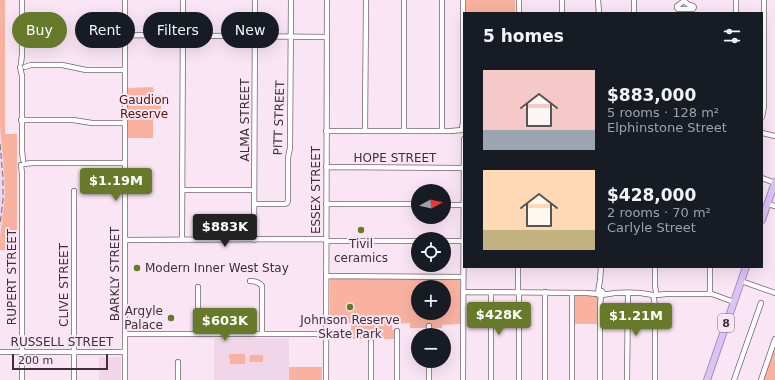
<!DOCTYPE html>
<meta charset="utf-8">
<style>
:root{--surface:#171b24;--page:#20242c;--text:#f1f3f6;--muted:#9ea1a6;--accent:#667a29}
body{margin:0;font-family:"DejaVu Sans",sans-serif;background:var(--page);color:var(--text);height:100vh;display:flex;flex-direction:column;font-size:15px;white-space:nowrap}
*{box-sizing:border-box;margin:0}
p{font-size:13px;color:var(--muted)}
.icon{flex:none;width:22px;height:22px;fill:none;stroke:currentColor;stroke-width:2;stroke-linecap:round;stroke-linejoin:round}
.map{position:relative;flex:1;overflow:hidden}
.sheet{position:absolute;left:463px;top:12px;width:300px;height:256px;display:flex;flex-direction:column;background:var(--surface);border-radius:0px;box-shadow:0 4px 16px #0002}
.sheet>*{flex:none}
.banner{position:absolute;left:12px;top:12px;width:380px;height:36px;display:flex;gap:8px}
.needle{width:26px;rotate:82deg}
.buttons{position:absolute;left:411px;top:184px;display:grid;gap:8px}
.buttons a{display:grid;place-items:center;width:40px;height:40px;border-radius:50%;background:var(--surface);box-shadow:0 4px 16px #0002;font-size:20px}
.scale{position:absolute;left:12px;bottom:10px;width:96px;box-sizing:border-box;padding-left:4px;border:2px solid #3a3238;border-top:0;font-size:11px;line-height:14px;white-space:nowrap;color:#3a3238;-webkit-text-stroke:3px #fae5f4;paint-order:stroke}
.price{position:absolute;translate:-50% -34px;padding:0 9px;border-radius:4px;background:var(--accent);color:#fff;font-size:13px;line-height:26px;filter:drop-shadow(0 1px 2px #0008)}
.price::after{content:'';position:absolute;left:50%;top:24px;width:12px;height:9px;margin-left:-6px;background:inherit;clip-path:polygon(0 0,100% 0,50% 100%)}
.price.selected{background:#222;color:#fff}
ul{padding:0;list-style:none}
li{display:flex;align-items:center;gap:12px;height:100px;padding:0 20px}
li span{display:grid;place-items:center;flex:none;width:112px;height:80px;border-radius:0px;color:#555}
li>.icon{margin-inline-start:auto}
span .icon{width:48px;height:48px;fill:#fffc;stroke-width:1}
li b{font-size:17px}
h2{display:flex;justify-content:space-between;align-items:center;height:48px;padding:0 20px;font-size:17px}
.chip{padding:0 14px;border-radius:18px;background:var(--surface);box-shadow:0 4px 16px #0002;font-size:14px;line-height:36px}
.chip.selected{background:var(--accent);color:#fff}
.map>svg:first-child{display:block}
</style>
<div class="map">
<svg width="775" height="380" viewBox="0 0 775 380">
<rect width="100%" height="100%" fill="#fae5f4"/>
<path fill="#f0d6e8" d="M 0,127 L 4,169 L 5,196 L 0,237 Z
M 214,338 L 289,338 L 289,380 L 214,380 Z
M 99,357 L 121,357 L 121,380 L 99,380 Z"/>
<path fill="#fab2a0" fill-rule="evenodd" d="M 0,0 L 5,0 L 5,134 L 17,134 L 17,251 L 0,250 L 0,237 L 5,196 L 4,169 L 0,127 Z
M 465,0 L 515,0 L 515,13 L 465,13 Z
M 153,87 L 154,95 L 161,95 L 161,118 L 153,119 L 153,138 L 128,138 L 128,88 Z
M 330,279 L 460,279 L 460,324 L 442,325 L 442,328 L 432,328 L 432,324 L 426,324 L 426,328 L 410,328 L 410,323 L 392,324 L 392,330 L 395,330 L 395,339 L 351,339 L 351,323 L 330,323 ZM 418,287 L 444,287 L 444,313 L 418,313 Z
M 574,295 L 598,296 L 598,324 L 574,324 Z
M 775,347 L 775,380 L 763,380 Z
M 229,354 L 245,354 L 245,364 L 230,364 L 230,359 L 229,359 Z
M 250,355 L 263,355 L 263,362 L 249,362 Z
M 289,367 L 322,367 L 322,380 L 289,380 Z"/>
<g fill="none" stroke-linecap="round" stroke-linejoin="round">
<defs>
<path id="minor" d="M 519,0 L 519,13
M 598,0 L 599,13
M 634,0 L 634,13
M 736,0 L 736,13
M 684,1 L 689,5 L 693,6 L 694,7 L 693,9 L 678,9 L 677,8 L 677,6 Z
M 562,13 L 562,0
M 125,35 L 327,37
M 21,63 L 22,55 L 22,0
M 20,67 L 22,76 L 22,151 L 23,160
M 25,67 L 31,65 L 62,65 L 86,70 L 125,70
M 762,117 L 764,106 L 764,0
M 21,120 L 73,120 L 92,123 L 125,123
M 462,129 L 463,122 L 463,0
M 326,131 L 451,131 L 462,130
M 365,131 L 366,0
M 404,131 L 404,0
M 442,131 L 442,0
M 762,133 L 775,136
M 24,164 L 33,163 L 125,163
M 21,165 L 22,174 L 22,380
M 326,167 L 463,168
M 762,178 L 775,183
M 183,190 L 254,190
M 254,204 L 285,204 L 287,203 L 288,201 L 288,158 L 290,148 L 291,0
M 326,204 L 418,204
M 768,204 L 775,206
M 444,205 L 463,205
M 125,240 L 326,239
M 182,240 L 183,0
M 254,240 L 255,0
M 326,241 L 418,241
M 444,241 L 463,241
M 655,267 L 655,286 L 656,292
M 326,276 L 463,277
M 250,281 C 254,281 259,282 262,286 L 262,334
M 741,281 L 775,293
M 599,291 L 602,291 L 603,293 L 602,295 L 599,295 L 598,293 L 600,280 L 601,267
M 464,292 L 587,293 L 598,294
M 518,292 L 518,267
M 519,292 L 519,380
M 545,292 L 545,380
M 572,293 L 572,380
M 710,294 L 710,267
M 602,295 C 618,292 637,292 653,295
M 653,295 L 655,305 L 655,380
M 657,295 L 666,294 L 712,294 L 734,302
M 429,326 L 429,335
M 125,334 L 326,334
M 198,334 L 198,287
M 0,352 L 125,352
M 429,361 L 429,380
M 178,362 L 178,380
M 74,380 L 74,191
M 125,380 L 125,0
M 326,380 L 327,0
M 371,380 L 371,342
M 397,380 L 397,331
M 463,380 L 464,139
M 491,380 L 491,292
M 600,380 L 600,306 L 601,295
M 627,380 L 628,293
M 734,380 L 761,303
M 761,380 L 775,339"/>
<path id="highway" d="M 762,220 L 775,182
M 707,380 L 746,267"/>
</defs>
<use href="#minor" stroke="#756370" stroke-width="6"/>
<use href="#highway" stroke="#a390b4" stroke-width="8"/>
<use href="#minor" stroke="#fff" stroke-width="4.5"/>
<use href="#highway" stroke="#dcc3f6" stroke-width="6"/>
<path stroke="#796c75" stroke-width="1" stroke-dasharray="6 3" stroke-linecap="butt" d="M 0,144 L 3,177 L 3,200 L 0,225"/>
</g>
<g fill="#667a29" stroke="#fae5f4" stroke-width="1.5">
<circle cx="361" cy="230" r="4"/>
<circle cx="137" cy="268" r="4"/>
<circle cx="350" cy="307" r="4"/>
<circle cx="171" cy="318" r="4"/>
</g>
<g text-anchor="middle" stroke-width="4" stroke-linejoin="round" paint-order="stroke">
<rect fill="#fae5f4" stroke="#746870" stroke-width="1" x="718" y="314" width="16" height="18" rx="3"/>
<g font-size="11" font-weight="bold" fill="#3a3238">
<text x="726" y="327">8</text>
</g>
<g font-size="12" fill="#52180b" stroke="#fae5f4">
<text x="144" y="104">Gaudion<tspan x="144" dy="14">Reserve</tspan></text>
</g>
<g font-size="12" fill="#3a3238" stroke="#fae5f4">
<text transform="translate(279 118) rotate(-88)" y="4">PITT STREET</text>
<text transform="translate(245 120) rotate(-90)" y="4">ALMA STREET</text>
<text x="395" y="162">HOPE STREET</text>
<text transform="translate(316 190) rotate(-90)" y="4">ESSEX STREET</text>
<text transform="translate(115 274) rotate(-90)" y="4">BARKLY STREET</text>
<text transform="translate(12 277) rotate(-90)" y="4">RUPERT STREET</text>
<text transform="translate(64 285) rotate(-90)" y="4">CLIVE STREET</text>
<text x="62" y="346">RUSSELL STREET</text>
</g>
<g font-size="12" fill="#3a3238" stroke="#fae5f4">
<text x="361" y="248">Tivil<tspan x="361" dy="14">ceramics</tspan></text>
<text x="145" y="272" text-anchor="start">Modern Inner West Stay</text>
<text x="163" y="315" text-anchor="end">Argyle<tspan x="163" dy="14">Palace</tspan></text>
<text x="350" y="324">Johnson Reserve<tspan x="350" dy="14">Skate Park</tspan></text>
</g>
</g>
</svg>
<div class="buttons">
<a><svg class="needle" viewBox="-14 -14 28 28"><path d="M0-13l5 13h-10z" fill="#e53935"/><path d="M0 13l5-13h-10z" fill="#9ea1a6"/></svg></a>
<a><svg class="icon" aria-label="locate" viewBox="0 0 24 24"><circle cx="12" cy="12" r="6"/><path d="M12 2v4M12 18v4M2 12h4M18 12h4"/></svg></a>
<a>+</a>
<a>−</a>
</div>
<div class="scale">200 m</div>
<b class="price" style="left:116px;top:202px">$1.19M</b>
<b class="price selected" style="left:225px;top:248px">$883K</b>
<b class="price" style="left:499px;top:336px">$428K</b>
<b class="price" style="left:636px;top:337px">$1.21M</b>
<b class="price" style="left:225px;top:342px">$603K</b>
<div class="banner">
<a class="chip selected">Buy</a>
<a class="chip">Rent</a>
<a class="chip">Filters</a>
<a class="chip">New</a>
</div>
<section class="sheet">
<h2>5 homes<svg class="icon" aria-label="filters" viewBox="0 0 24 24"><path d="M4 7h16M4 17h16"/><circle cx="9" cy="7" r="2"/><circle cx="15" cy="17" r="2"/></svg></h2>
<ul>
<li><span style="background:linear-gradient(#f6c9c9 75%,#9aa5b1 0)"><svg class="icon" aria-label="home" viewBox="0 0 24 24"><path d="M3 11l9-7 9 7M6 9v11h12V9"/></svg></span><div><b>$883,000</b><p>5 rooms · 128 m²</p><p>Elphinstone Street</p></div></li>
<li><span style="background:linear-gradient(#ffd9b3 75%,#c2b280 0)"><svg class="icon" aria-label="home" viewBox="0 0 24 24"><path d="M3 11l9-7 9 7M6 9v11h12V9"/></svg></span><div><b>$428,000</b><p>2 rooms · 70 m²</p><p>Carlyle Street</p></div></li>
</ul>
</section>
</div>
